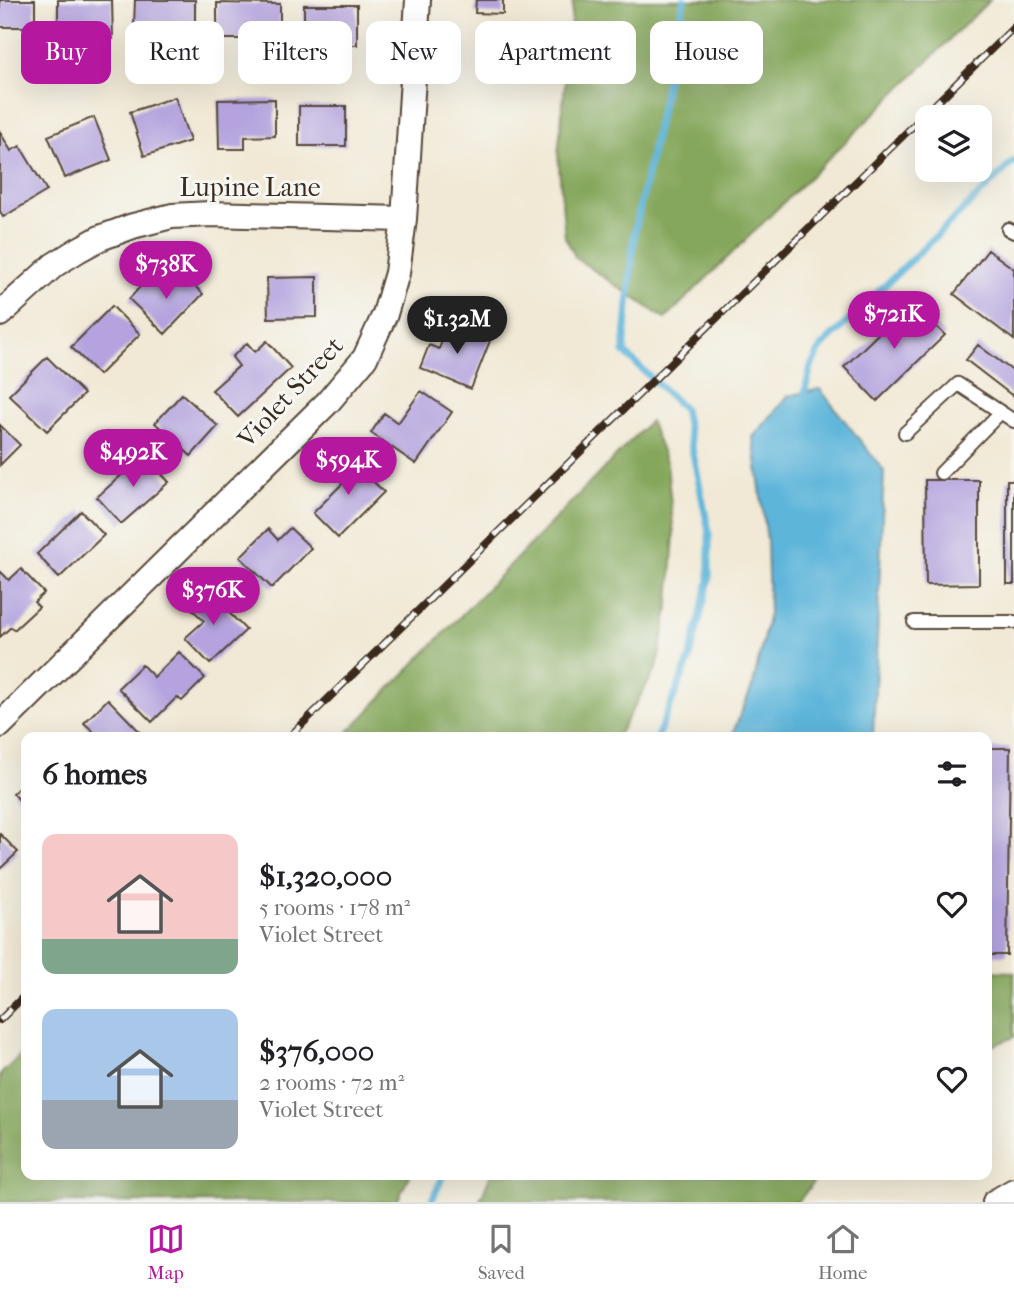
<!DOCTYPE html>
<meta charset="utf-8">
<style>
:root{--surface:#fff;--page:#f2f2f2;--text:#202124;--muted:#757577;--line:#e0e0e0;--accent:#b5179e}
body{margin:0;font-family:"IM FELL French Canon",serif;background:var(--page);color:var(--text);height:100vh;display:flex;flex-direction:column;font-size:26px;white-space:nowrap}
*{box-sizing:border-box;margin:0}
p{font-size:23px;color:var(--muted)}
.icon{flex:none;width:38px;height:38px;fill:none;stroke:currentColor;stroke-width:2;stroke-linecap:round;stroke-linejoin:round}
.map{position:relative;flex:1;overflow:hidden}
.side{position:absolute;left:21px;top:732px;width:971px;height:448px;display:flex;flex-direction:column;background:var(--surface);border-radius:14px;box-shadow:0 7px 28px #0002}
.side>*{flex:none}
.guide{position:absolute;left:21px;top:21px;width:973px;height:63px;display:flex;gap:14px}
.buttons{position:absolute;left:915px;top:105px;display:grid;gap:14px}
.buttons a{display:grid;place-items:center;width:77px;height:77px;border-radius:14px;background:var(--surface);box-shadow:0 7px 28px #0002;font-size:35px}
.price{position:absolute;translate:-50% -60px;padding:0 16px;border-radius:24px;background:var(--accent);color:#fff;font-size:23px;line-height:46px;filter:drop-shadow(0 2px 4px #0008)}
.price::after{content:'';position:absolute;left:50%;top:42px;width:21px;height:16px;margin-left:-10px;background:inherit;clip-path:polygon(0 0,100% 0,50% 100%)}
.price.on{background:#222;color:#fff}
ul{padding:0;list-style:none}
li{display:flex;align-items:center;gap:21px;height:175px;padding:0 21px}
li span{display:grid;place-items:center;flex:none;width:196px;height:140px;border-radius:14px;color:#555}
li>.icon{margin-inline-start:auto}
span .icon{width:84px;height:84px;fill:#fffc;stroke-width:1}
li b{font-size:30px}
h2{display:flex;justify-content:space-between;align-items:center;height:84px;padding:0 21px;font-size:30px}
.tag{padding:0 24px;border-radius:14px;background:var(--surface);box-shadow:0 7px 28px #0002;font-size:24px;line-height:63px}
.tag.on{background:var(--accent);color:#fff}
.tab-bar{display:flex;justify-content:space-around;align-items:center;height:98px;border-top:2px solid var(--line);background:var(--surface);font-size:19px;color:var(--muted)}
.tab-bar a{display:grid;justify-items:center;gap:4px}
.tab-bar .on{color:var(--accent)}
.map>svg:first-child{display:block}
</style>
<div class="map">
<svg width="1014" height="1202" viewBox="0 0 1014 1202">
<rect width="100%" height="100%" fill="#f6f6f2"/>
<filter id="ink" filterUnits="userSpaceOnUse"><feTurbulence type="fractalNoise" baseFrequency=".0143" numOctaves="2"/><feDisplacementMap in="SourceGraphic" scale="14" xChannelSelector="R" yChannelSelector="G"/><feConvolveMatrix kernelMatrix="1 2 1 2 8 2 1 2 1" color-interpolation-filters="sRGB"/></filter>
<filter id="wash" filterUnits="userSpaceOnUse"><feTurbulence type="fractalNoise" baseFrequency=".00686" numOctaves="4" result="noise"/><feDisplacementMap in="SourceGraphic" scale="28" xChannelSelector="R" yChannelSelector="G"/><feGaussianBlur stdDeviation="1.57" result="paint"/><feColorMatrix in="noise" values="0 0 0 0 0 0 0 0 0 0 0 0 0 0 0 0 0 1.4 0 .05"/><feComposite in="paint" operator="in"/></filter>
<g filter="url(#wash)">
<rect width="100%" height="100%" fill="#f1e9d5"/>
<path fill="#85a75c" stroke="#60683d" stroke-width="2" d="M 573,0 L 990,0 L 665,319 L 576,258 L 565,237 L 558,155 Z
M 650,421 L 667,464 L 674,535 L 669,604 L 657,667 L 617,737 L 343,737 Z
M 987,971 L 1014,972 L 1014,1037 L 987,1048 Z
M 26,1050 L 26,1174 L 410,1174 L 397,1202 L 0,1202 L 0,1075 Z
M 491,1174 L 820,1174 L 798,1202 L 479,1202 Z"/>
<path fill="#5db5da" stroke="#4c707c" stroke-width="2" d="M 820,389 L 884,471 L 873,737 L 731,737 L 753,685 L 769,613 L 767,540 L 753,437 L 788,396 Z"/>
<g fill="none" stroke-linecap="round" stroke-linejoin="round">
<path stroke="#5db5da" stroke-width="7" d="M 803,400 L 811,366 L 821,347 L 1014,161
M 657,737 L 689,661 L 709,580 L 709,532 L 684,409 L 624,352 L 634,235 L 684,0
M 431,1202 L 444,1174"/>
</g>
<g id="blocks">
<path fill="#b4a3de" d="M 0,0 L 35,0 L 35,27 L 0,27 Z
M 58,0 L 112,0 L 113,39 L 58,39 Z
M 135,0 L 195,0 L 195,28 L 134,27 Z
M 476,0 L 503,0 L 503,14 L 475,13 Z
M 217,3 L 280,4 L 280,39 L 217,39 Z
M 304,5 L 357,5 L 357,45 L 304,44 Z
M 175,97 L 190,141 L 144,156 L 130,112 Z
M 275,99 L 275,136 L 245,137 L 245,149 L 219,149 L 218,100 Z
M 299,106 L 346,106 L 346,146 L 299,146 Z
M 94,117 L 111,160 L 65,178 L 48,136 Z
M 0,132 L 11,151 L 20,146 L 47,191 L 3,217 L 0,211 Z
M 988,250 L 1014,269 L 1014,340 L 954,294 Z
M 181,273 L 203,294 L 165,334 L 129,299 L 149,277 L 164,291 Z
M 317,277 L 317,317 L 268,318 L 267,278 Z
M 911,302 L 945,335 L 877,401 L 844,367 Z
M 112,306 L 140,334 L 99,375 L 71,347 Z
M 449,322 L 491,338 L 471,389 L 420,368 L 429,345 L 439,349 Z
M 267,341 L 291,368 L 238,417 L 212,390 L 239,366 L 232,357 L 247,343 L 255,352 Z
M 978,345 L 1014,372 L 1014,397 L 966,360 Z
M 47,357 L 84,394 L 47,431 L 9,395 Z
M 421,391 L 452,412 L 416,464 L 371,433 L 384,413 L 398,423 Z
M 182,394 L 218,426 L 191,456 L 155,423 Z
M 0,425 L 20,445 L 0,465 Z
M 345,454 L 384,492 L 338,538 L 313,513 L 343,483 L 329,470 Z
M 144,455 L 169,482 L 121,524 L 97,497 Z
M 925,480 L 979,480 L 979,584 L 926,585 Z
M 1007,480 L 1014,480 L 1014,584 L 1007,584 Z
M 81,511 L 104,535 L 59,578 L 37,554 Z
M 290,528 L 311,548 L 272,588 L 240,557 L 268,529 L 278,540 Z
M 21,569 L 44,593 L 34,602 L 39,607 L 14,630 L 11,627 L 0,637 L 0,574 L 1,572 L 9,580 Z
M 205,588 L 246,630 L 210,664 L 185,638 L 204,621 L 188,605 Z
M 179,652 L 205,678 L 182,701 L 177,697 L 152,722 L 118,688 L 142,665 L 154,677 Z
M 108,699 L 145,737 L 89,737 L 94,732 L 84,723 Z
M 987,748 L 1010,748 L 1007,955 L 987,955 Z
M 26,781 L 26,808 L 13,793 Z
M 0,834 L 18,852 L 0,869 Z"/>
</g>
</g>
<g filter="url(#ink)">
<use href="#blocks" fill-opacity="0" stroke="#564739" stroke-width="2"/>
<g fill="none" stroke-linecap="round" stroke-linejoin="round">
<defs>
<path id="service" d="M 1008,229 L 1014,232
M 905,433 L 958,384 L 1014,421
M 941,473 L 1001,412
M 914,622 L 1014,622"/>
<path id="minor" d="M 0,314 L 54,265 L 78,250 L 100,238 L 133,226 L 172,216 L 210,214 L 404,219
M 0,725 L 328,402 L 365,358 L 385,314 L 397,273 L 404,219 L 418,0
M 995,1202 L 1014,1191"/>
</defs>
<use href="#service" stroke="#564739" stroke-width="16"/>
<use href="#minor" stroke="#564739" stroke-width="28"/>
<use href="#service" stroke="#fff" stroke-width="12"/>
<use href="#minor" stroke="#fff" stroke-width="24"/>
<defs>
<path id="rail" d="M 289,737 L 1014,27
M 0,1020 L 26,994"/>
</defs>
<use href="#rail" stroke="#3b2a1e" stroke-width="8"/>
<use href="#rail" stroke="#f6f6f2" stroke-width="5" stroke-dasharray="16" stroke-linecap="butt"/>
</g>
</g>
<g text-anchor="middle" stroke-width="6" stroke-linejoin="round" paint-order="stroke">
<g font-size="26" fill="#3b2a1e" stroke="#f6f6f2">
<text x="250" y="196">Lupine Lane</text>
<text transform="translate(290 392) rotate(-47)" y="9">Violet Street</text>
</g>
</g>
</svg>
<div class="buttons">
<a><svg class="icon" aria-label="layers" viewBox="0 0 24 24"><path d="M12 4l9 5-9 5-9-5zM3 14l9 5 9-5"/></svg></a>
</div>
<b class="price" style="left:166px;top:301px">$738K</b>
<b class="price" style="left:894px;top:351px">$721K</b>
<b class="price on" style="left:457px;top:356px">$1.32M</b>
<b class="price" style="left:133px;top:489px">$492K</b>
<b class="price" style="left:348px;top:497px">$594K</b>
<b class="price" style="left:213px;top:627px">$376K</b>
<div class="guide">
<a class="tag on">Buy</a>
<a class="tag">Rent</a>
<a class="tag">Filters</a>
<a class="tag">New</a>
<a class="tag">Apartment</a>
<a class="tag">House</a>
</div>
<section class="side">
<h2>6 homes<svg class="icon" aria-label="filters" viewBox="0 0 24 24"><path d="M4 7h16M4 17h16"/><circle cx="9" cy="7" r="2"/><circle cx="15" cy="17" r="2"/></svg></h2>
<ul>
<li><span style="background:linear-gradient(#f6c9c9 75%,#7fa58c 0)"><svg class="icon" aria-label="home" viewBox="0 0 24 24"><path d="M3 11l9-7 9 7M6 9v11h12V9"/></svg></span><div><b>$1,320,000</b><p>5 rooms · 178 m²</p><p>Violet Street</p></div><svg class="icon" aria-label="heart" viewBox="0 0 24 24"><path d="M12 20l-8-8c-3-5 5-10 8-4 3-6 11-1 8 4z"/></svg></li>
<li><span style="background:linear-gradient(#a9c7e8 65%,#9aa5b1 0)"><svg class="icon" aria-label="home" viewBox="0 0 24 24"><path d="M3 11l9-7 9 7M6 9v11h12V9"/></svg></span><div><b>$376,000</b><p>2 rooms · 72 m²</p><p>Violet Street</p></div><svg class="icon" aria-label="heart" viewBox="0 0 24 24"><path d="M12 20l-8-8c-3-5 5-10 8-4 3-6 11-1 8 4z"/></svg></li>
</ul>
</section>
</div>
<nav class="tab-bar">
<a class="on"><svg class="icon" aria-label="map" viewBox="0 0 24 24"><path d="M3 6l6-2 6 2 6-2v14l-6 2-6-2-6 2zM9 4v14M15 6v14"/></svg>Map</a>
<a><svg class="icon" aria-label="saved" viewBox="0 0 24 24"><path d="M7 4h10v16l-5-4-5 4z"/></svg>Saved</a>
<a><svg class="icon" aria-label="home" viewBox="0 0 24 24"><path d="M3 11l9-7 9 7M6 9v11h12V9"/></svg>Home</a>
</nav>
